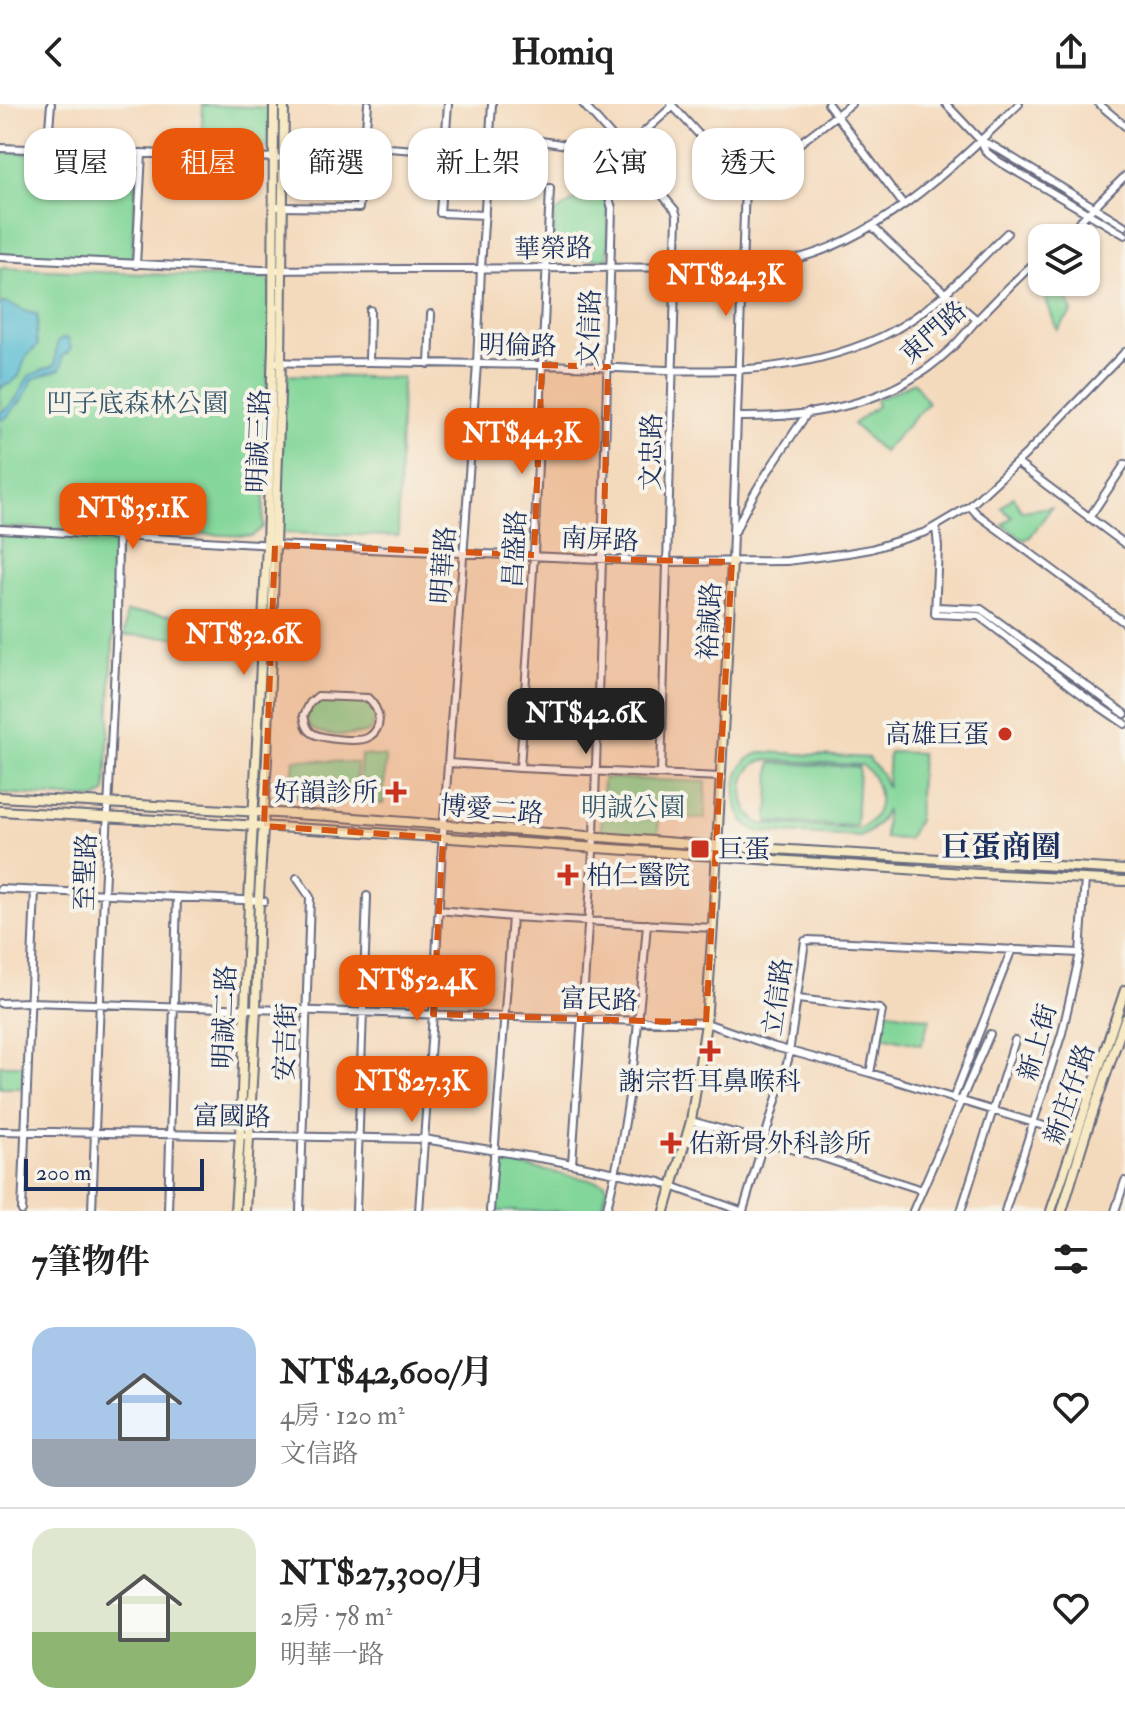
<!DOCTYPE html>
<html lang="zh-TW">
<meta charset="utf-8">
<style>
:root{--surface:#fff;--page:#f2f2f2;--text:#222;--muted:#767676;--line:#e0e0e0;--accent:#ea580c}
body{margin:0;font-family:"IM FELL Double Pica","Noto Serif TC",serif;background:var(--page);color:var(--text);height:100vh;display:flex;flex-direction:column;font-size:30px;white-space:nowrap}
*{box-sizing:border-box;margin:0}
p{font-size:26px;color:var(--muted)}
.icon{flex:none;width:44px;height:44px;fill:none;stroke:currentColor;stroke-width:2;stroke-linecap:round;stroke-linejoin:round}
.map{position:relative;height:1107px;overflow:hidden}
.panel{display:flex;flex-direction:column;background:var(--surface);flex:1}
.panel>*{flex:none}
.banner{position:absolute;left:24px;top:24px;width:1078px;height:72px;display:flex;gap:16px}
.tools{position:absolute;left:1028px;top:120px;display:grid;gap:16px}
.tools a{display:grid;place-items:center;width:72px;height:72px;border-radius:16px;background:var(--surface);box-shadow:0 2px 6px #0004;font-size:40px}
.scale{position:absolute;left:24px;bottom:20px;width:180px;box-sizing:border-box;padding-left:8px;border:4px solid #1b2f5e;border-top:0;font-size:22px;line-height:28px;white-space:nowrap;color:#1b2f5e;-webkit-text-stroke:6px #f7f3e8;paint-order:stroke}
.price{position:absolute;translate:-50% -68px;padding:0 18px;border-radius:16px;background:var(--accent);color:#fff;font-size:26px;line-height:52px;filter:drop-shadow(0 2px 4px #0008)}
.price::after{content:'';position:absolute;left:50%;top:48px;width:24px;height:18px;margin-left:-12px;background:inherit;clip-path:polygon(0 0,100% 0,50% 100%)}
.price.active{background:#222;color:#fff}
ul{padding:0;list-style:none}
li{display:flex;align-items:center;gap:24px;height:200px;padding:0 32px}
li+li{border-top:2px solid var(--line)}
li span{display:grid;place-items:center;flex:none;width:224px;height:160px;border-radius:24px;color:#555}
li>.icon{margin-inline-start:auto}
span .icon{width:96px;height:96px;fill:#fffc;stroke-width:1}
li b{font-size:34px}
h2{display:flex;justify-content:space-between;align-items:center;height:96px;padding:0 32px;font-size:34px}
.pill{padding:0 28px;border-radius:24px;background:var(--surface);box-shadow:0 2px 6px #0004;font-size:28px;line-height:72px}
.pill.active{background:var(--accent);color:#fff}
header{display:flex;justify-content:space-between;align-items:center;height:104px;padding:0 32px;background:var(--surface);font-size:36px;font-weight:800}
.map>svg:first-child{display:block}
</style>
<header><svg class="icon" aria-label="back" viewBox="0 0 24 24"><path d="M15 5l-7 7 7 7"/></svg>Homiq<svg class="icon" aria-label="share" viewBox="0 0 24 24"><path d="M12 15V3M7 8l5-5 5 5M5 13v7h14v-7"/></svg></header>
<div class="map">
<svg width="1125" height="1107" viewBox="0 0 1125 1107">
<rect width="100%" height="100%" fill="#f7f3e8"/>
<filter id="ink" filterUnits="userSpaceOnUse"><feTurbulence type="fractalNoise" baseFrequency=".0125" numOctaves="2"/><feDisplacementMap in="SourceGraphic" scale="16" xChannelSelector="R" yChannelSelector="G"/><feConvolveMatrix kernelMatrix="1 2 1 2 8 2 1 2 1" color-interpolation-filters="sRGB"/></filter>
<filter id="wash" filterUnits="userSpaceOnUse"><feTurbulence type="fractalNoise" baseFrequency=".006" numOctaves="4" result="noise"/><feDisplacementMap in="SourceGraphic" scale="32" xChannelSelector="R" yChannelSelector="G"/><feGaussianBlur stdDeviation="1.8" result="paint"/><feColorMatrix in="noise" values="0 0 0 0 0 0 0 0 0 0 0 0 0 0 0 0 0 1.4 0 .05"/><feComposite in="paint" operator="in"/></filter>
<g filter="url(#wash)">
<rect width="100%" height="100%" fill="#f4dabd"/>
<path fill="#82d699" stroke="#4e827c" stroke-width="2" fill-rule="evenodd" d="M 203,1 L 270,4 L 268,41 L 266,45 L 201,42 Z
M 0,48 L 137,56 L 132,156 L 0,151 Z
M 596,81 L 608,102 L 608,155 L 553,154 L 554,110 Z
M 1042,162 L 1042,178 L 1063,178 L 1072,208 L 1057,226 L 1036,168 Z
M 0,164 L 267,175 L 271,181 L 263,423 L 252,432 L 0,423 Z
M 284,271 L 402,274 L 398,432 L 280,429 Z
M 914,278 L 928,299 L 883,348 L 853,320 L 877,302 L 876,296 Z
M 1013,393 L 1022,407 L 1052,403 L 1030,433 L 1024,436 L 1003,421 L 1012,413 L 1001,404 Z
M 0,428 L 118,433 L 106,688 L 96,695 L 0,689 Z
M 126,508 L 189,512 L 188,534 L 125,531 Z
M 328,596 L 358,596 L 371,600 L 376,614 L 370,627 C 349,636 282,632 317,597 Z
M 763,648 L 869,654 L 870,657 L 881,669 L 887,683 L 889,648 L 921,649 L 918,716 L 908,735 L 885,734 L 886,705 C 880,718 875,726 860,733 L 760,728 C 754,725 748,723 744,717 C 732,701 732,665 751,653 C 755,650 759,650 763,648 ZM 765,656 L 862,661 C 884,678 887,713 859,725 L 762,720 C 742,712 736,677 753,662 C 757,658 760,658 765,656 Z
M 361,651 L 386,653 L 383,700 L 358,698 Z
M 294,655 L 357,659 L 354,698 L 291,693 Z
M 771,659 L 859,663 L 856,722 L 768,718 Z
M 603,674 L 706,678 L 705,715 L 659,713 L 658,730 L 601,729 Z
M 887,907 L 930,915 L 921,941 L 882,932 Z
M 0,961 L 23,961 L 23,984 L 0,984 Z
M 503,1058 L 605,1079 L 607,1084 L 601,1107 L 495,1107 L 499,1062 Z"/>
<path fill="#55bbd3" stroke="#387598" stroke-width="2" d="M 4,199 C 17,200 24,210 37,210 C 40,222 33,230 38,241 L 26,253 L 19,272 L 10,280 L 4,281 L 0,286 L 0,200 Z
M 64,234 L 68,235 L 71,244 L 68,248 L 62,252 L 62,260 L 60,265 L 33,275 L 22,297 C 13,301 11,314 0,316 L 0,308 C 17,301 20,285 29,272 L 55,261 L 57,238 Z"/>
</g>
<g filter="url(#ink)">
<g fill="none" stroke-linecap="round" stroke-linejoin="round">
<defs>
<path id="street" d="M 448,0 L 440,109 L 485,111
M 583,0 L 624,46 L 673,2
M 671,0 L 745,81 L 732,458
M 828,0 L 903,100
M 946,0 L 981,37 L 986,48 L 998,57 L 1125,131
M 1099,0 L 1125,22
M 490,33 L 541,37 L 574,42 L 583,51 L 608,91 L 612,104 L 594,733 L 572,1060
M 981,37 L 993,42 L 1125,122
M 319,39 L 444,48
M 0,44 L 277,54
M 624,46 L 675,106 L 677,112 L 661,669
M 47,47 L 51,0
M 745,81 L 851,0
M 279,103 L 359,104 L 368,0
M 873,123 L 907,156 L 977,216
M 1063,134 L 1125,72
M 0,153 L 261,166 L 726,163 C 746,162 767,161 787,157 C 877,138 954,62 1019,0
M 136,161 L 142,49
M 273,258 C 305,260 338,258 370,258 C 427,259 483,260 540,261 C 656,263 771,283 881,233 C 931,210 968,167 1007,129
M 369,258 L 370,206
M 429,260 L 431,210
M 738,313 C 812,314 890,301 946,249 C 957,240 966,228 976,217 C 997,195 1019,172 1042,152
M 1017,359 L 1125,440
M 970,402 L 977,410 L 1125,519
M 1089,414 L 1125,360
M 936,423 L 938,443 L 935,510 L 979,512 L 1084,592 L 1125,620
M 0,425 L 275,441 L 668,458 L 787,457 L 848,449 L 871,445 L 926,428 L 970,402 L 1025,351 L 1125,248
M 735,428 C 753,385 782,347 808,308
M 936,503 L 981,505 L 1125,610
M 318,592 L 368,594 C 379,605 385,622 369,633 C 360,639 319,635 311,628 C 306,624 305,617 304,611 L 310,599 Z
M 449,659 L 520,664 L 721,673
M 520,664 L 534,451 L 550,84
M 297,774 L 310,793 L 300,1107
M 0,785 L 264,797
M 439,806 L 512,813 L 713,824
M 798,895 L 880,905 L 882,907 L 870,969
M 0,899 L 30,898 L 706,919 L 775,943 L 870,969 L 1077,1032
M 953,995 L 1012,845
M 691,1017 L 817,1052 L 922,1086
M 0,1027 L 424,1035 L 557,1057 L 660,1078 L 741,1107
M 22,1107 L 35,786
M 92,1107 L 104,789 L 117,519 L 118,432
M 168,1107 L 177,793
M 356,1107 L 367,792
M 419,1107 L 433,910 L 442,743 L 477,260 L 481,164 L 492,0
M 490,1107 L 512,813
M 606,1107 C 631,1014 639,915 647,820
M 743,1107 L 788,956 L 805,837 L 809,836 L 1080,849
M 913,1107 L 990,930
M 961,1107 L 1015,936
M 1005,1107 L 1062,929 L 1071,890 L 1080,849 L 1085,775
M 1115,1107 L 1125,1077"/>
<path id="secondary" d="M 0,693 L 328,712 L 705,741 L 1125,766
M 0,707 L 362,728 L 979,770 L 1125,777
M 235,1107 L 241,1015 L 249,797 L 267,440 L 273,240 L 274,0
M 245,1107 L 256,905 L 259,793 L 267,656 L 275,441 L 281,258 L 284,0
M 665,1107 L 691,1017 L 706,919 L 713,821 L 732,458
M 1051,1107 L 1125,886
M 1062,1107 L 1084,1035 L 1125,915"/>
</defs>
<use href="#street" stroke="#676b7f" stroke-width="10"/>
<use href="#secondary" stroke="#676b7f" stroke-width="12"/>
<use href="#street" stroke="#fff" stroke-width="6"/>
<use href="#secondary" stroke="#f6e9c3" stroke-width="8"/>
</g>
</g>
<path fill="#d45514" fill-opacity="0.2" stroke="#d45514" stroke-width="6" stroke-dasharray="16 10" stroke-linejoin="round" d="M 542,261 L 608,263 L 603,455 L 732,458 L 706,919 L 433,910 L 443,734 L 264,722 L 275,441 L 534,451 Z"/>
<g fill="#c8321e" stroke="#f7f3e8" stroke-width="3">
<circle cx="1005" cy="630" r="8"/>
<path d="M392 676h8v8h8v8h-8v8h-8v-8h-8v-8h8z"/>
<rect x="690" y="735" width="20" height="20" rx="4"/>
<path d="M564 759h8v8h8v8h-8v8h-8v-8h-8v-8h8z"/>
<path d="M706 935h8v8h8v8h-8v8h-8v-8h-8v-8h8z"/>
<path d="M667 1027h8v8h8v8h-8v8h-8v-8h-8v-8h8z"/>
</g>
<g text-anchor="middle" stroke-width="8" stroke-linejoin="round" paint-order="stroke">
<g font-size="26" fill="#1b2f5e" stroke="#f7f3e8">
<text transform="translate(553 144) rotate(-1)" y="9">華榮路</text>
<text transform="translate(589 224) rotate(-88)" y="9">文信路</text>
<text transform="translate(933 228) rotate(-42)" y="9">東門路</text>
<text transform="translate(518 241) rotate(1)" y="9">明倫路</text>
<text transform="translate(258 337) rotate(-88)" y="9">明誠三路</text>
<text transform="translate(651 348) rotate(-89)" y="9">文忠路</text>
<text transform="translate(600 435) rotate(3)" y="9">南屏路</text>
<text transform="translate(514 445) rotate(-87)" y="9">昌盛路</text>
<text transform="translate(443 461) rotate(-86)" y="9">明華路</text>
<text transform="translate(709 517) rotate(-87)" y="9">裕誠路</text>
<text transform="translate(492 705) rotate(5)" y="9">博愛二路</text>
<text transform="translate(85 768) rotate(-88)" y="9">至聖路</text>
<text transform="translate(777 893) rotate(-82)" y="9">立信路</text>
<text transform="translate(599 895) rotate(2)" y="9">富民路</text>
<text transform="translate(224 913) rotate(-88)" y="9">明誠二路</text>
<text transform="translate(285 938) rotate(-88)" y="9">安吉街</text>
<text transform="translate(1037 938) rotate(-74)" y="9">新上街</text>
<text transform="translate(1069 990) rotate(-71)" y="9">新庄仔路</text>
<text transform="translate(232 1012) rotate(1)" y="9">富國路</text>
</g>
<g font-size="26" fill="#35596d" stroke="#f7f3e8">
<text x="137" y="308">凹子底森林公園</text>
<text x="633" y="712">明誠公園</text>
</g>
<g font-size="26" fill="#1b2f5e" stroke="#f7f3e8" text-anchor="start">
<text x="989" y="639" text-anchor="end">高雄巨蛋</text>
<text x="378" y="697" text-anchor="end">好韻診所</text>
<text x="718" y="754">巨蛋</text>
<text x="586" y="780">柏仁醫院</text>
<text x="710" y="986" text-anchor="middle">謝宗哲耳鼻喉科</text>
<text x="689" y="1048">佑新骨外科診所</text>
</g>
<g font-size="30" font-weight="bold" fill="#1b2f5e" stroke="#f7f3e8">
<text x="1001" y="753">巨蛋商圈</text>
</g>
</g>
</svg>
<div class="tools">
<a><svg class="icon" aria-label="layers" viewBox="0 0 24 24"><path d="M12 4l9 5-9 5-9-5zM3 14l9 5 9-5"/></svg></a>
</div>
<div class="scale">200 m</div>
<b class="price" style="left:726px;top:214px">NT$24.3K</b>
<b class="price" style="left:522px;top:372px">NT$44.3K</b>
<b class="price" style="left:133px;top:447px">NT$35.1K</b>
<b class="price" style="left:244px;top:573px">NT$32.6K</b>
<b class="price active" style="left:586px;top:652px">NT$42.6K</b>
<b class="price" style="left:417px;top:919px">NT$52.4K</b>
<b class="price" style="left:412px;top:1020px">NT$27.3K</b>
<div class="banner">
<a class="pill">買屋</a>
<a class="pill active">租屋</a>
<a class="pill">篩選</a>
<a class="pill">新上架</a>
<a class="pill">公寓</a>
<a class="pill">透天</a>
</div>
</div>
<section class="panel">
<h2>7筆物件<svg class="icon" aria-label="filters" viewBox="0 0 24 24"><path d="M4 7h16M4 17h16"/><circle cx="9" cy="7" r="2"/><circle cx="15" cy="17" r="2"/></svg></h2>
<ul>
<li><span style="background:linear-gradient(#a9c7e8 70%,#9aa5b1 0)"><svg class="icon" aria-label="home" viewBox="0 0 24 24"><path d="M3 11l9-7 9 7M6 9v11h12V9"/></svg></span><div><b>NT$42,600/月</b><p>4房 · 120 m²</p><p>文信路</p></div><svg class="icon" aria-label="heart" viewBox="0 0 24 24"><path d="M12 20l-8-8c-3-5 5-10 8-4 3-6 11-1 8 4z"/></svg></li>
<li><span style="background:linear-gradient(#dfe7d0 65%,#8fb573 0)"><svg class="icon" aria-label="home" viewBox="0 0 24 24"><path d="M3 11l9-7 9 7M6 9v11h12V9"/></svg></span><div><b>NT$27,300/月</b><p>2房 · 78 m²</p><p>明華一路</p></div><svg class="icon" aria-label="heart" viewBox="0 0 24 24"><path d="M12 20l-8-8c-3-5 5-10 8-4 3-6 11-1 8 4z"/></svg></li>
</ul>
</section>
